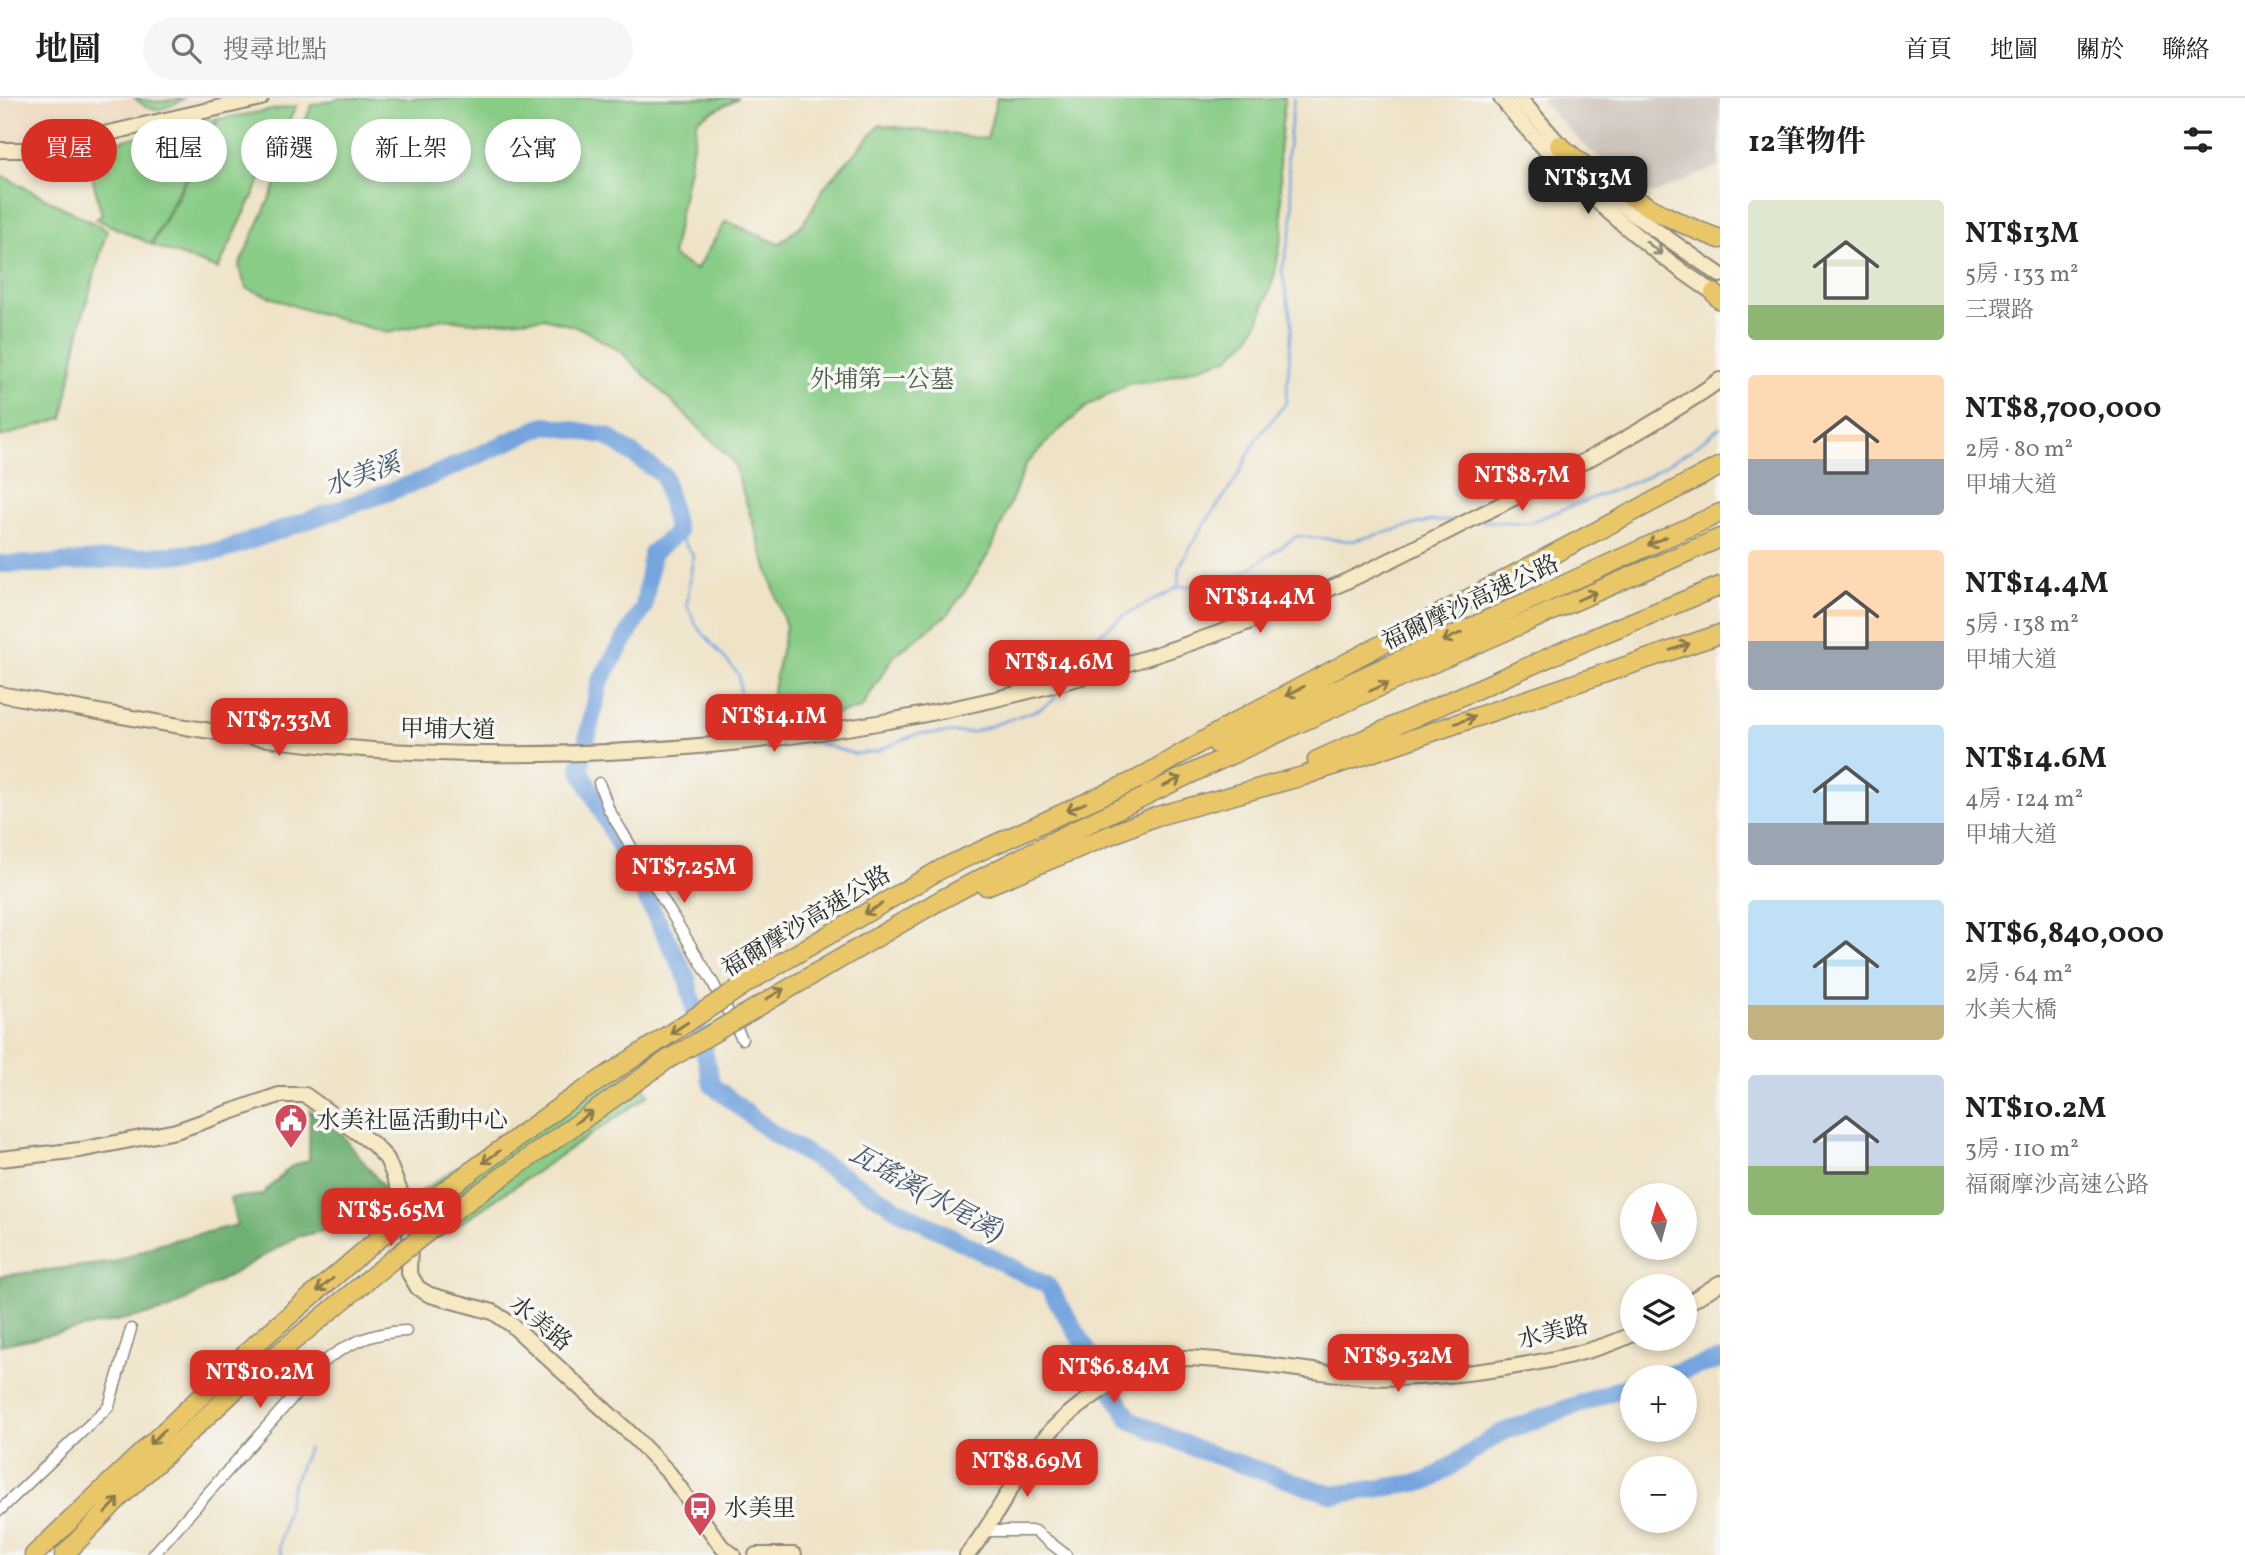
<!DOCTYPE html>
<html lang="zh-TW">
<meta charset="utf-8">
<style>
:root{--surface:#fff;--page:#f6f6f6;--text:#202124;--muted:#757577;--line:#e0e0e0;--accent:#d93025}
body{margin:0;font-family:Vollkorn,"Noto Serif TC",serif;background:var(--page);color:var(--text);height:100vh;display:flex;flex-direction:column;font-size:26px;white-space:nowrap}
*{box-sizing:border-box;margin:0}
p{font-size:23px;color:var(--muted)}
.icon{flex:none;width:38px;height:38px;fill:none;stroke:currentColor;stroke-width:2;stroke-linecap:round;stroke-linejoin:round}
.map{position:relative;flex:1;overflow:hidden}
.side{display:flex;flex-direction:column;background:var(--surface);width:525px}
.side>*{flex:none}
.guide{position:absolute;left:21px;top:21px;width:665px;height:63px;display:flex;gap:14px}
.needle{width:46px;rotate:354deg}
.buttons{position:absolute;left:1620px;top:1085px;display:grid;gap:14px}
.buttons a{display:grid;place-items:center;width:77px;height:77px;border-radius:50%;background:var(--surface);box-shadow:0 4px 10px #0003;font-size:35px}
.price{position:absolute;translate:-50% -60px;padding:0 16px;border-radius:14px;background:var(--accent);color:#fff;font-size:23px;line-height:46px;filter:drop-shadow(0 2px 4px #0008)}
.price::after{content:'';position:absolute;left:50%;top:42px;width:21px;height:16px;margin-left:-10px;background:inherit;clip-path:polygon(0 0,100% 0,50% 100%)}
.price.selected{background:#222;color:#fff}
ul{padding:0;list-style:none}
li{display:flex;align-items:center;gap:21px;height:175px;padding:0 28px}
li span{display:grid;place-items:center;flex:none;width:196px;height:140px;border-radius:7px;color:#555}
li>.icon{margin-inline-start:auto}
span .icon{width:84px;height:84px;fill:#fffc;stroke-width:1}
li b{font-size:30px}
h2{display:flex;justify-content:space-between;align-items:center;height:84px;padding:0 28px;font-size:30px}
.pill{padding:0 24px;border-radius:32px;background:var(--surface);box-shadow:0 4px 10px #0003;font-size:24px;line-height:63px}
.pill.selected{background:var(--accent);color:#fff}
header{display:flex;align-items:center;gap:42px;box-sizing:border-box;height:98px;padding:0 35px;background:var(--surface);border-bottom:2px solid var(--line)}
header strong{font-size:33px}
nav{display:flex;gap:38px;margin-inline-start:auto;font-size:24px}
.search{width:490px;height:63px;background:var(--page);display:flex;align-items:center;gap:18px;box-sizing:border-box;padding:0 24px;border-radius:38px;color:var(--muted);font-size:26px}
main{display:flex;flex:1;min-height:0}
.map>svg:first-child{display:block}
</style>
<header>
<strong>地圖</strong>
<div class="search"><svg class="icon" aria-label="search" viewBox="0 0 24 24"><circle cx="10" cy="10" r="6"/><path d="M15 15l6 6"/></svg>搜尋地點</div>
<nav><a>首頁</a><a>地圖</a><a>關於</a><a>聯絡</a></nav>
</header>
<main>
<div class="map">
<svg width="1720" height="1457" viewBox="0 0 1720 1457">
<rect width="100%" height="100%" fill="#f6f6f2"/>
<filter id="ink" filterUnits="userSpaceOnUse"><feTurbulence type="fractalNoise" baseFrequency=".0143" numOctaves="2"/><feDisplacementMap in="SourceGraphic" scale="14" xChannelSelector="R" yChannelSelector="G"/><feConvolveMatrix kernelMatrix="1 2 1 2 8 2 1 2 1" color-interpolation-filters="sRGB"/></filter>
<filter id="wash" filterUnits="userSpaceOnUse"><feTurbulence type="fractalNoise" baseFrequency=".00686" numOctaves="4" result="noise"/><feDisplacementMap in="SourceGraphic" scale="28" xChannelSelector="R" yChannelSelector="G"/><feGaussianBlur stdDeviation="1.57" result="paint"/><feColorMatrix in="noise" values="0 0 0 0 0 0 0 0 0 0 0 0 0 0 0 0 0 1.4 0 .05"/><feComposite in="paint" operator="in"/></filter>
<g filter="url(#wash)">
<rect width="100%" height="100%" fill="#efe3c7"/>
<path fill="#edd7bb" d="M 0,0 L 217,0 L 215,4 L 34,45 L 0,46 Z"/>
<path fill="#ccc2b9" d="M 1543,0 L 1720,0 L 1720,68 L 1653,96 L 1588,51 L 1543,5 Z"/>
<path fill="#88cc85" stroke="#5a7c58" stroke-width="2" d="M 135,0 L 157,4 L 185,0 C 167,11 152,18 135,0 Z
M 342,0 L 738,0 L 698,21 L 672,158 L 696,172 L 726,123 L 779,146 L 804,125 L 824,89 L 880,27 L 987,41 L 997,0 L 1285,0 L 1279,55 L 1283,131 L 1274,179 L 1258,224 L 1249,241 L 1228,260 L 1153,284 L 1130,285 L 1090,306 L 1057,334 L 1026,366 L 991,452 L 965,493 L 947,517 L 894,558 L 861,610 L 827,618 L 811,630 L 786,623 L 771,601 L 786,529 L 733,363 L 620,253 L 580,230 L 544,220 L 484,225 L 442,221 L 388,235 L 297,209 L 246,190 L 239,168 L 312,7 Z
M 296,8 L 218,171 L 152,147 L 219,21 Z
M 217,20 L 151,146 L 96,121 L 102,117 L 85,51 Z
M 0,77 L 107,132 L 81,224 L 63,320 L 0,339 Z
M 622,957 L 649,997 L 443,1137 L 416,1097 Z"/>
<path fill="#6eb072" stroke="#4c6e4e" stroke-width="2" d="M 310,1012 L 343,1038 L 394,1102 L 386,1118 L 297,1139 L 169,1212 L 0,1247 L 0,1178 L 115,1164 L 161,1145 L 237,1127 L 230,1100 L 262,1097 L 290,1069 L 309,1062 Z"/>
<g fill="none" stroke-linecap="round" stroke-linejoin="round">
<path stroke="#75a4de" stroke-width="2.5" d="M 1481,423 L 1528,425 L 1644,380 L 1691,352 L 1720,329
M 677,435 L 693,457 L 687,507 L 696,527 L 739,577 L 740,597 L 755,614 L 781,633
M 1178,489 L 1180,468 L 1201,431 L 1235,383 L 1257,340 L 1286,305 L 1292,225 L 1282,173 L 1292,128 L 1293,108 L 1287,58 L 1294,0
M 1056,581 L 1070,560 L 1123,518 L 1178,489 L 1231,483 L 1297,438 L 1352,443 L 1430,423 L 1454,423
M 804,641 L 855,656 L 875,654 L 917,636 L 973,634 L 1040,611 L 1054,602 L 1055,591
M 282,1457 L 279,1450 L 291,1391 L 308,1350"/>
<path stroke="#75a4de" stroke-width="18" d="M 0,466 L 46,466 L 221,453 L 423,382 L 546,327 L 607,338 L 664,378 L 677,435 L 652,455 L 644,509 L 600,583 L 580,671 L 687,880 L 712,987 L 772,1035 L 899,1112 L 1048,1188 L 1130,1322 L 1196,1351 L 1333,1397 L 1429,1383 L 1500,1335 L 1633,1286
M 1657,1279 L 1720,1262"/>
</g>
</g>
<g filter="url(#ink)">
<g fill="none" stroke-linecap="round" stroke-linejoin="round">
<defs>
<path id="street" d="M 599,685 L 609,712 L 712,883 L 742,941
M 0,1412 L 109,1308 L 131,1231
M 987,1433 L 1035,1433 L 1066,1457
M 153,1457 L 325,1263 C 349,1244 375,1234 406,1233"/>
<path id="secondary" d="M 1501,0 C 1563,77 1637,145 1720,199
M 1519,0 L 1566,54
M 0,52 L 35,52 L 261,0
M 1595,84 L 1637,119 L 1720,177
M 0,596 C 137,621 272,648 411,654 C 725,668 1050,615 1338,487 C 1388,465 1436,439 1484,415 C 1565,374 1645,334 1720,282
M 0,1061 L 80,1052 L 176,1033 L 279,997 L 305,997 L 373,1046 L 387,1061 L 411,1121 L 409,1175 L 418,1190 L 430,1197 L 493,1214 L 512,1227 L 633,1338 L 669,1375 L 722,1449 L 733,1457
M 1685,1207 L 1720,1185
M 756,1457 L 794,1457
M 967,1457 C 1002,1416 1021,1359 1061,1323 C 1077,1308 1131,1270 1150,1263 C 1166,1258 1185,1260 1203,1261 C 1258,1264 1312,1274 1367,1279 C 1432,1284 1575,1265 1633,1236"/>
<path id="highway" d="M 1559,47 C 1608,89 1659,119 1720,141
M 1714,195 L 1720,202
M 1217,646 L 1720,415
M 1317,662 L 1595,539 L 1720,488
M 1138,681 L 1244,619 L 1720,368
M 986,788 L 1154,719 L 1303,678 L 1720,536
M 937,804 C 1190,667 1456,555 1720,440
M 34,1457 L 257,1245 L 377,1142
M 64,1457 L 119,1400 L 247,1281 L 392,1162"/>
</defs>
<use href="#street" stroke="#8d8779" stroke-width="13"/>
<use href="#secondary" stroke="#8d8779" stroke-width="18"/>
<use href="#highway" stroke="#8d8779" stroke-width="21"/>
<use href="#street" stroke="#fff" stroke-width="10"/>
<use href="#secondary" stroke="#f6e9c3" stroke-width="14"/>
<use href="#highway" stroke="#e9c769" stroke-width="18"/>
<defs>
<path id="highway-bridge" d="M 377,1142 L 562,1007 L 750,883 L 943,770 L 1138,681
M 392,1162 L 458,1110 L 667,962 L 937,804"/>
</defs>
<use href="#highway-bridge" stroke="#8d8779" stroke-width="21" stroke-linecap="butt"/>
<use href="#highway-bridge" stroke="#e9c769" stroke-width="18"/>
</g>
<defs><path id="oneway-shaft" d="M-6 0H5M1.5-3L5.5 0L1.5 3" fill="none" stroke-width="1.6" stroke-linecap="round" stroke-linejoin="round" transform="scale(1.75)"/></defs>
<use stroke="#908a77" href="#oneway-shaft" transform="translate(1654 150) rotate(39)"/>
<g stroke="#8a794a">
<use href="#oneway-shaft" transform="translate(1657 443) rotate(156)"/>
<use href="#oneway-shaft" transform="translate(1587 498) rotate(-24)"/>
<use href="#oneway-shaft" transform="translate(1452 539) rotate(155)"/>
<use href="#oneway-shaft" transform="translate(1680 549) rotate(-19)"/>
<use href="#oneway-shaft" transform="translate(1379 589) rotate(-24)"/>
<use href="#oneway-shaft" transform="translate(1295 593) rotate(153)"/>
<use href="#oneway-shaft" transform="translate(1465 622) rotate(-19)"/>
<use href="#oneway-shaft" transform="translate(1172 684) rotate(-26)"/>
<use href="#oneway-shaft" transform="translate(1076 709) rotate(156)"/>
<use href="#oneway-shaft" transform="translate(873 811) rotate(150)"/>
<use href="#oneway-shaft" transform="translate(775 896) rotate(-30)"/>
<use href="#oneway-shaft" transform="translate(679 930) rotate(147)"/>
<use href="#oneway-shaft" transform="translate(584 1019) rotate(-35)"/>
<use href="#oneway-shaft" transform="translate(491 1059) rotate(144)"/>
<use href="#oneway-shaft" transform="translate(325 1187) rotate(140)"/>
<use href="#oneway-shaft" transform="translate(157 1339) rotate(137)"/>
<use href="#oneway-shaft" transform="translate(112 1408) rotate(-46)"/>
</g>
</g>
<defs>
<symbol id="civic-pin" viewBox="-11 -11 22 30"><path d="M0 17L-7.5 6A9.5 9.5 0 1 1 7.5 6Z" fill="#d1495b" stroke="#f6f6f2"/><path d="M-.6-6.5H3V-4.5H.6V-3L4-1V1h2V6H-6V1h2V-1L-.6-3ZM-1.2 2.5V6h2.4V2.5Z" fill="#fff"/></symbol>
<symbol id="bus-pin" viewBox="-11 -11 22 30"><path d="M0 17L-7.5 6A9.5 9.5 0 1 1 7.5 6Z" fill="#d1495b" stroke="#f6f6f2"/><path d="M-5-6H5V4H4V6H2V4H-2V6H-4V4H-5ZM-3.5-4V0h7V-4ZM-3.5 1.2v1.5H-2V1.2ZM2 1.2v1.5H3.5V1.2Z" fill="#fff"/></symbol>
</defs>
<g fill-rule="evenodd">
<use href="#civic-pin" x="272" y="1003" width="38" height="52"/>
<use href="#bus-pin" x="681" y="1391" width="38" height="52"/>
</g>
<g text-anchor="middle" stroke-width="7" stroke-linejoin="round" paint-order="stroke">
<g font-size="24" fill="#475b46" stroke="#f6f6f2">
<text x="882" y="289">外埔第一公墓</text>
</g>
<g font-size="24" fill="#2b2b2b" stroke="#f6f6f2">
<text transform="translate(1470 504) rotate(-25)" y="8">福爾摩沙高速公路</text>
<text transform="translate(448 631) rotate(1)" y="8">甲埔大道</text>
<text transform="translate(806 823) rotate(-31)" y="8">福爾摩沙高速公路</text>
<text transform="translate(541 1225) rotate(39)" y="8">水美路</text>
<text transform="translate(1553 1234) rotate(-13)" y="8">水美路</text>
</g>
<g font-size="24" fill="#2b2b2b" stroke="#f6f6f2" text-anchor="start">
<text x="316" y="1030">水美社區活動中心</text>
<text x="724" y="1418">水美里</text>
</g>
<g font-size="26" font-style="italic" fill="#45556a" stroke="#f6f6f2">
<text transform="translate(362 376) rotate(-19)" y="9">水美溪</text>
<text transform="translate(927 1094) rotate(29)" y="9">瓦瑤溪(水尾溪)</text>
</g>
</g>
</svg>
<div class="buttons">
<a><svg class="needle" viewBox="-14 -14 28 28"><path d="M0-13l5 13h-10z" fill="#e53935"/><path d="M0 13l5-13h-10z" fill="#757577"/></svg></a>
<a><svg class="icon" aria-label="layers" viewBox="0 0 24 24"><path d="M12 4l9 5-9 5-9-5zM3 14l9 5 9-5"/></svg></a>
<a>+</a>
<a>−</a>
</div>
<b class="price selected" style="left:1588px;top:118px">NT$13M</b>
<b class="price" style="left:1522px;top:415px">NT$8.7M</b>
<b class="price" style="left:1260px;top:537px">NT$14.4M</b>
<b class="price" style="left:1059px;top:602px">NT$14.6M</b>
<b class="price" style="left:774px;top:656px">NT$14.1M</b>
<b class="price" style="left:279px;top:660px">NT$7.33M</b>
<b class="price" style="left:684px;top:807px">NT$7.25M</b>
<b class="price" style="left:391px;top:1150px">NT$5.65M</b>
<b class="price" style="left:1398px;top:1296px">NT$9.32M</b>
<b class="price" style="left:1114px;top:1307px">NT$6.84M</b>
<b class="price" style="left:260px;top:1312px">NT$10.2M</b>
<b class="price" style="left:1027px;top:1401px">NT$8.69M</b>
<div class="guide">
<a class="pill selected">買屋</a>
<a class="pill">租屋</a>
<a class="pill">篩選</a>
<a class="pill">新上架</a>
<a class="pill">公寓</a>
</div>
</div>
<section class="side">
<h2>12筆物件<svg class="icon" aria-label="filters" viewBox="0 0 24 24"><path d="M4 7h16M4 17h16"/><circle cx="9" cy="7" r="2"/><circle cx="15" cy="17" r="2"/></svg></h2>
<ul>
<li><span style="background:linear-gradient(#dfe7d0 75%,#8fb573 0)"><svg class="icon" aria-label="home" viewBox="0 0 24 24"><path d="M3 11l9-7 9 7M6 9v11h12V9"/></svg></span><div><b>NT$13M</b><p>5房 · 133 m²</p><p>三環路</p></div></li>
<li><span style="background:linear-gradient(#ffd9b3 60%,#9aa5b1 0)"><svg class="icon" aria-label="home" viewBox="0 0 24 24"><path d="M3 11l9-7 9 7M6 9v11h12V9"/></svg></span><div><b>NT$8,700,000</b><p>2房 · 80 m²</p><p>甲埔大道</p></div></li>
<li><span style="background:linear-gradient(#ffd9b3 65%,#9aa5b1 0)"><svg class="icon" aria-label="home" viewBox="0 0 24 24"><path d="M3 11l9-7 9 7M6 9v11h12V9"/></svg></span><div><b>NT$14.4M</b><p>5房 · 138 m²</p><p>甲埔大道</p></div></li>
<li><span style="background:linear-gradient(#bfe0f5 70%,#9aa5b1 0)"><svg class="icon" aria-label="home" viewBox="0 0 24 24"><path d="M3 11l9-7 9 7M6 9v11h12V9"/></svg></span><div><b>NT$14.6M</b><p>4房 · 124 m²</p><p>甲埔大道</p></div></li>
<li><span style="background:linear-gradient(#bfe0f5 75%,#c2b280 0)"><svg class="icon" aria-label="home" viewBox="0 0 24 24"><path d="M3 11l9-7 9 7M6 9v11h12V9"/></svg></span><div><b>NT$6,840,000</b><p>2房 · 64 m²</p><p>水美大橋</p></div></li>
<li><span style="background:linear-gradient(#c9d6e8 65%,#8fb573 0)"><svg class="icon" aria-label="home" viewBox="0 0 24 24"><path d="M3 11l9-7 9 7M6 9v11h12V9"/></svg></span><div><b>NT$10.2M</b><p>3房 · 110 m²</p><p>福爾摩沙高速公路</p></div></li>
</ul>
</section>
</main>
